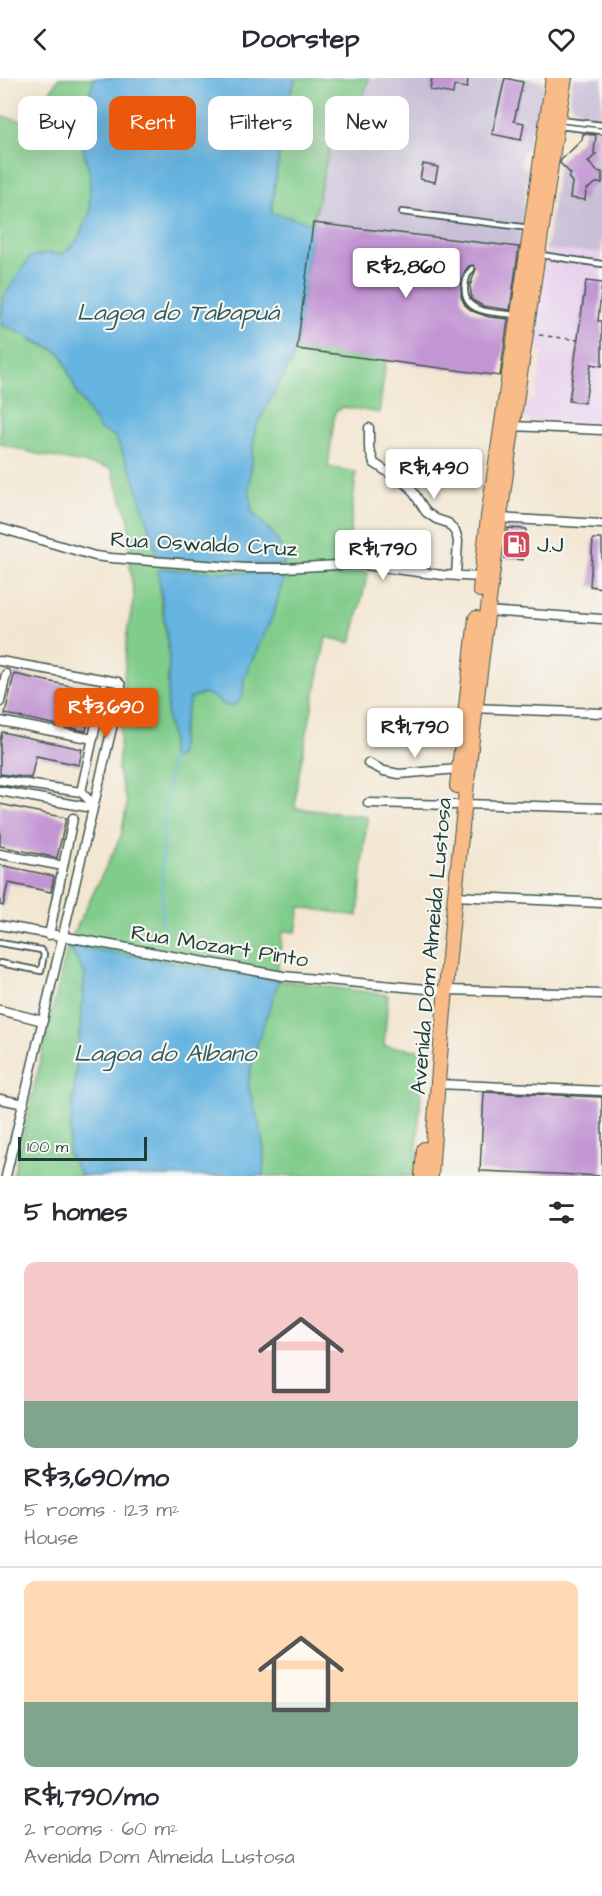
<!DOCTYPE html>
<meta charset="utf-8">
<style>
:root{--surface:#fff;--page:#f7f7f7;--text:#2b2b33;--muted:#7c7c81;--line:#e1e1e2;--accent:#ea580c}
body{margin:0;font-family:"Architects Daughter",sans-serif;background:var(--page);color:var(--text);height:100vh;display:flex;flex-direction:column;font-size:22px;white-space:nowrap}
*{box-sizing:border-box;margin:0}
p{font-size:20px;color:var(--muted)}
.icon{flex:none;width:33px;height:33px;fill:none;stroke:currentColor;stroke-width:2;stroke-linecap:round;stroke-linejoin:round}
.map{position:relative;height:1098px;overflow:hidden}
.side{display:flex;flex-direction:column;background:var(--surface);flex:1}
.side>*{flex:none}
.banner{position:absolute;left:18px;top:18px;width:567px;height:54px;display:flex;gap:12px}
.scale{position:absolute;left:18px;bottom:15px;width:129px;box-sizing:border-box;padding-left:6px;border:3px solid #1f3d34;border-top:0;font-size:16px;line-height:21px;white-space:nowrap;color:#1f3d34;-webkit-text-stroke:4px #f6f6f2;paint-order:stroke}
.price{position:absolute;translate:-50% -51px;padding:0 14px;border-radius:6px;background:#fff;color:#222;font-size:20px;line-height:39px;filter:drop-shadow(0 2px 3px #0008)}
.price::after{content:'';position:absolute;left:50%;top:36px;width:18px;height:14px;margin-left:-9px;background:inherit;clip-path:polygon(0 0,100% 0,50% 100%)}
.price.current{background:var(--accent);color:#fff}
ul{padding:0;list-style:none}
li{display:grid;align-content:center;gap:12px;height:318px;padding:0 24px}
li+li{border-top:2px solid var(--line)}
li span{display:grid;place-items:center;height:186px;border-radius:12px;color:#555}
li>.icon{margin-inline-start:auto}
span .icon{width:108px;height:108px;fill:#fffc;stroke-width:1}
li b{font-size:26px}
h2{display:flex;justify-content:space-between;align-items:center;height:72px;padding:0 24px;font-size:26px}
.pill{padding:0 21px;border-radius:12px;background:var(--surface);box-shadow:0 6px 24px #0002;font-size:21px;line-height:54px}
.pill.current{background:var(--accent);color:#fff}
header{display:flex;justify-content:space-between;align-items:center;height:78px;padding:0 24px;background:var(--surface);font-size:27px;font-weight:700}
.map>svg:first-child{display:block}
</style>
<header><svg class="icon" aria-label="back" viewBox="0 0 24 24"><path d="M15 5l-7 7 7 7"/></svg>Doorstep<svg class="icon" aria-label="heart" viewBox="0 0 24 24"><path d="M12 20l-8-8c-3-5 5-10 8-4 3-6 11-1 8 4z"/></svg></header>
<div class="map">
<svg width="602" height="1098" viewBox="0 0 602 1098">
<rect width="100%" height="100%" fill="#f6f6f2"/>
<filter id="ink" filterUnits="userSpaceOnUse"><feTurbulence type="fractalNoise" baseFrequency=".0167" numOctaves="2"/><feDisplacementMap in="SourceGraphic" scale="12" xChannelSelector="R" yChannelSelector="G"/><feConvolveMatrix kernelMatrix="1 2 1 2 8 2 1 2 1" color-interpolation-filters="sRGB"/></filter>
<filter id="wash" filterUnits="userSpaceOnUse"><feTurbulence type="fractalNoise" baseFrequency=".008" numOctaves="4" result="noise"/><feDisplacementMap in="SourceGraphic" scale="24" xChannelSelector="R" yChannelSelector="G"/><feGaussianBlur stdDeviation="1.35" result="paint"/><feColorMatrix in="noise" values="0 0 0 0 0 0 0 0 0 0 0 0 0 0 0 0 0 1.4 0 .05"/><feComposite in="paint" operator="in"/></filter>
<g filter="url(#wash)">
<rect width="100%" height="100%" fill="#f3e6d1"/>
<path fill="#e8d2ee" d="M 546,172 L 602,174 L 602,345 L 522,342 L 525,324 L 535,321 L 543,274 L 534,266 Z"/>
<path fill="#c9bfd7" d="M 369,0 L 522,0 L 544,4 L 538,46 L 531,50 L 527,72 L 523,73 L 521,87 L 528,93 L 519,169 L 313,145 L 325,88 L 341,35 L 363,18 Z
M 573,0 L 602,0 L 602,174 L 546,172 L 559,84 L 582,62 L 585,38 L 569,24 Z"/>
<path fill="#80cc8a" stroke="#50845f" stroke-width="1.5" fill-rule="evenodd" d="M 59,0 L 94,0 L 88,22 L 82,66 L 90,96 L 90,135 L 76,164 L 61,177 L 48,175 L 31,262 L 61,275 L 77,315 L 100,351 L 115,358 L 133,397 L 159,480 L 284,488 L 284,474 L 274,457 L 252,434 L 249,409 L 255,351 L 297,271 L 386,282 L 379,335 L 343,329 L 335,334 L 328,389 L 356,394 L 348,476 L 351,490 L 368,495 L 351,565 L 326,559 L 297,705 L 295,730 L 367,739 L 358,838 L 300,829 L 296,854 L 283,853 L 278,886 L 279,902 L 388,917 L 384,968 L 424,973 L 415,1098 L 263,1098 L 264,1074 L 261,1054 L 248,1006 L 254,975 L 278,903 L 69,867 L 85,896 L 68,1076 L 82,1098 L 13,1098 L 68,867 L 121,758 L 127,726 L 118,693 L 127,555 L 134,519 L 130,488 L 129,442 L 111,390 L 41,377 L 0,366 L 0,38 L 24,43 L 37,34 ZM 161,491 L 283,497 L 284,499 L 274,535 L 244,600 L 242,619 L 236,627 L 226,628 C 210,617 209,611 190,621 L 183,647 L 179,679 L 171,681 L 171,658 L 167,640 L 169,575 L 160,516 Z
M 296,0 L 369,0 L 363,18 L 341,35 L 325,88 L 313,145 L 271,136 L 286,25 Z"/>
<path fill="#66b4e0" stroke="#42788a" stroke-width="1.5" d="M 94,0 L 296,0 L 286,25 L 271,135 L 313,145 L 297,271 L 255,351 L 249,409 L 252,434 L 274,457 L 284,474 L 284,488 L 158,480 L 133,397 L 115,358 L 100,352 L 77,315 L 61,275 L 1,246 L 3,220 L 30,179 L 48,175 L 62,177 L 76,164 L 90,135 L 90,96 L 82,66 L 88,22 Z
M 161,491 L 278,496 L 283,497 L 284,499 L 274,535 L 244,600 L 243,619 L 236,627 L 226,628 C 210,617 209,611 190,621 L 183,647 L 179,679 L 171,681 L 171,658 L 167,640 L 169,575 L 158,493 Z
M 68,867 L 279,902 L 254,975 L 248,1006 L 261,1054 L 264,1074 L 263,1098 L 82,1098 L 68,1076 L 85,896 Z"/>
<g fill="none" stroke-linecap="round" stroke-linejoin="round">
<path stroke="#66b4e0" stroke-width="2" d="M 162,846 C 162,790 162,734 172,678"/>
</g>
<g id="blocks">
<path fill="#c295d3" d="M 432,0 L 468,0 L 467,10 L 454,8 L 453,16 L 430,12 Z
M 505,0 L 523,4 L 514,43 L 524,45 L 521,62 L 492,56 Z
M 583,56 L 596,57 L 594,75 L 596,76 L 588,84 L 597,93 L 602,94 L 602,105 L 596,105 L 586,112 L 585,122 L 570,120 L 572,104 L 568,99 L 571,96 L 560,85 L 561,82 L 582,62 Z
M 423,86 L 438,89 L 435,104 L 420,101 Z
M 313,145 L 519,169 L 510,232 L 483,228 L 472,222 L 470,208 L 476,191 L 473,187 L 469,188 L 465,193 L 461,207 L 461,219 L 465,227 L 472,233 L 489,239 L 508,241 L 500,298 L 297,271 Z
M 586,203 L 602,205 L 598,243 L 602,243 L 602,288 L 591,286 L 585,325 L 569,323 Z
M 508,450 L 526,451 L 523,482 L 505,480 Z
M 593,461 L 602,461 L 602,510 L 590,508 Z
M 14,596 L 94,613 L 86,653 L 5,636 Z
M 2,654 L 82,671 L 79,687 L 36,678 L 31,700 L 0,696 L 0,663 Z
M 0,726 L 66,740 L 57,780 L 0,768 Z
M 0,787 L 54,798 L 51,814 L 8,805 L 3,828 L 0,827 Z
M 484,1014 L 602,1019 L 602,1098 L 480,1093 Z"/>
</g>
</g>
<g filter="url(#ink)">
<use href="#blocks" fill-opacity="0" stroke="#3f564c" stroke-width="1.5"/>
<g fill="none" stroke-linecap="round" stroke-linejoin="round">
<defs>
<path id="lane" d="M 560,42 L 602,47
M 559,48 L 602,53
M 402,134 L 530,150
M 541,177 L 602,186
M 472,191 C 467,196 466,201 465,208 C 462,237 495,234 515,237
M 0,865 L 41,872 L 44,876 L 41,893 L 0,885"/>
<path id="street" d="M 512,348 L 602,352
M 369,350 L 369,370 L 374,385 L 410,409 L 426,434 L 436,441 L 448,445 L 456,455 L 458,463 L 456,498
M 498,440 L 602,446
M 0,450 L 95,478 L 111,480 L 246,490 L 284,490 L 356,486 L 442,497 L 481,499
M 486,533 L 602,541
M 0,583 L 118,604 L 121,607 L 121,612 L 6,1098
M 0,624 L 6,596
M 471,630 L 602,635
M 0,643 L 93,661
M 368,685 L 384,693 L 399,696 L 458,691
M 0,702 L 81,714
M 0,713 L 92,730
M 368,725 L 455,727
M 93,726 L 81,714 L 104,610
M 464,726 L 602,730
M 0,776 L 63,788
M 455,818 L 602,825
M 0,847 L 283,898 L 437,912
M 49,857 L 73,740
M 446,912 L 602,916
M 0,932 L 43,943
M 437,1006 L 602,1013
M 0,1021 L 24,1026"/>
<path id="primary" d="M 480,512 L 488,439 L 553,0
M 457,708 L 476,540
M 422,1098 L 424,1071
M 431,1098 C 452,789 491,482 538,176 C 547,117 554,59 565,0"/>
</defs>
<use href="#lane" stroke="#3f564c" stroke-width="8"/>
<use href="#street" stroke="#3f564c" stroke-width="11"/>
<use href="#primary" stroke="#3f564c" stroke-width="16"/>
<path stroke="#3f564c" stroke-width="1.5" stroke-dasharray="4.5 4.5" stroke-linecap="butt" d="M 539,257 L 578,262"/>
<use href="#lane" stroke="#fff" stroke-width="4.5"/>
<use href="#street" stroke="#fff" stroke-width="8"/>
<use href="#primary" stroke="#f9bc89" stroke-width="14"/>
</g>
</g>
<defs>
<symbol id="fuel-square" viewBox="-11 -11 22 22"><rect x="-9" y="-9" width="18" height="18" rx="4" fill="#d1495b" stroke="#f6f6f2"/><path d="M-5.5-6h7V0h2V4h1.3V-2.5L3-4.5l.8-.8L6-3V5H2.5V1h-1V6h-7ZM-4.2-4.7v3.2H.2V-4.7Z" fill="#fff"/></symbol>
</defs>
<g fill-rule="evenodd">
<use href="#fuel-square" x="500" y="450" width="33" height="33"/>
</g>
<g text-anchor="middle" stroke-width="4.5" stroke-linejoin="round" paint-order="stroke">
<g font-size="22" fill="#1f3d34" stroke="#f6f6f2">
<text transform="translate(204 465) rotate(3)" y="8">Rua Oswaldo Cruz</text>
<text transform="translate(220 867) rotate(9)" y="8">Rua Mozart Pinto</text>
<text transform="translate(430 868) rotate(-85)" y="8">Avenida Dom Almeida Lustosa</text>
</g>
<g font-size="22" fill="#1f3d34" stroke="#f6f6f2" text-anchor="start">
<text x="537" y="474">J.J</text>
</g>
<g font-size="24" font-style="italic" fill="#315b5f" stroke="#f6f6f2">
<text x="178" y="242">Lagoa do Tabapuá</text>
<text x="165" y="983">Lagoa do Albano</text>
</g>
</g>
</svg>
<div class="scale">100 m</div>
<b class="price" style="left:406px;top:221px">R$2,860</b>
<b class="price" style="left:434px;top:422px">R$1,490</b>
<b class="price" style="left:383px;top:503px">R$1,790</b>
<b class="price current" style="left:106px;top:661px">R$3,690</b>
<b class="price" style="left:415px;top:681px">R$1,790</b>
<div class="banner">
<a class="pill">Buy</a>
<a class="pill current">Rent</a>
<a class="pill">Filters</a>
<a class="pill">New</a>
</div>
</div>
<section class="side">
<h2>5 homes<svg class="icon" aria-label="filters" viewBox="0 0 24 24"><path d="M4 7h16M4 17h16"/><circle cx="9" cy="7" r="2"/><circle cx="15" cy="17" r="2"/></svg></h2>
<ul>
<li><span style="background:linear-gradient(#f6c9c9 75%,#7fa58c 0)"><svg class="icon" aria-label="home" viewBox="0 0 24 24"><path d="M3 11l9-7 9 7M6 9v11h12V9"/></svg></span><div><b>R$3,690/mo</b><p>5 rooms · 123 m²</p><p>House</p></div></li>
<li><span style="background:linear-gradient(#ffd9b3 65%,#7fa58c 0)"><svg class="icon" aria-label="home" viewBox="0 0 24 24"><path d="M3 11l9-7 9 7M6 9v11h12V9"/></svg></span><div><b>R$1,790/mo</b><p>2 rooms · 60 m²</p><p>Avenida Dom Almeida Lustosa</p></div></li>
</ul>
</section>
